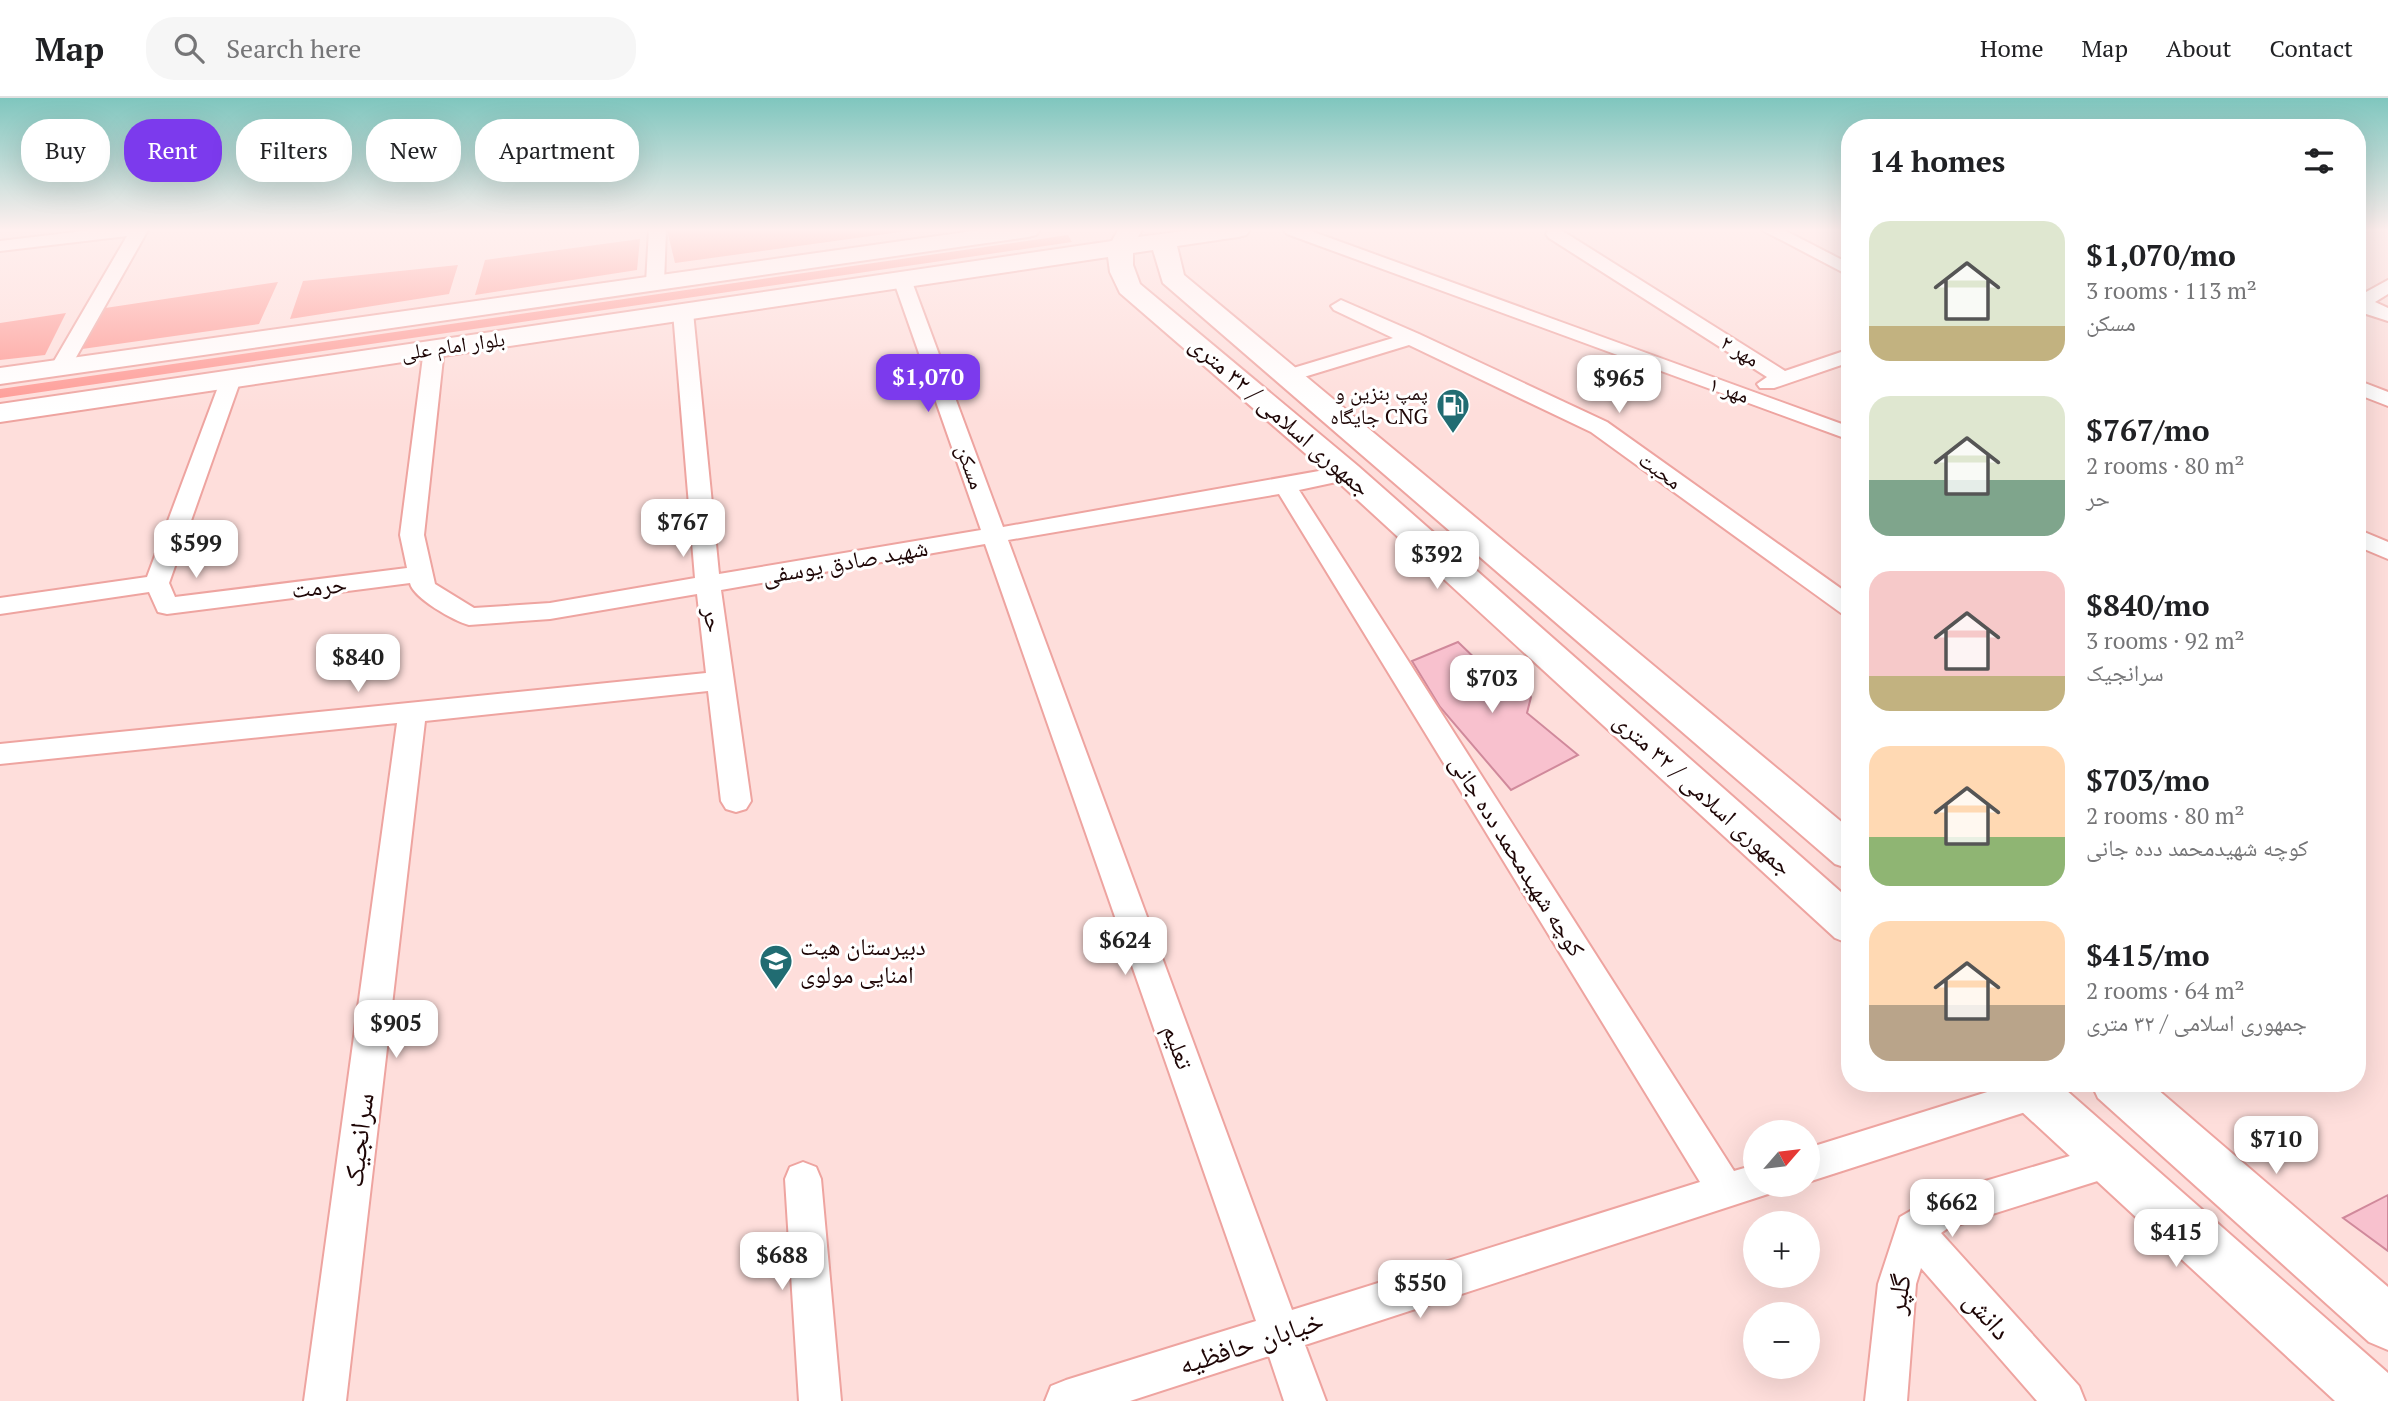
<!DOCTYPE html>
<meta charset="utf-8">
<style>
:root{--surface:#fff;--page:#f6f6f6;--text:#202124;--muted:#757577;--line:#e0e0e0;--accent:#7c3aed}
body{margin:0;font-family:"PT Serif","Noto Naskh Arabic",serif;background:var(--page);color:var(--text);height:100vh;display:flex;flex-direction:column;font-size:26px;white-space:nowrap}
*{box-sizing:border-box;margin:0}
p{font-size:23px;color:var(--muted)}
.icon{flex:none;width:38px;height:38px;fill:none;stroke:currentColor;stroke-width:2;stroke-linecap:round;stroke-linejoin:round}
.map{position:relative;flex:1;overflow:hidden}
.drawer{position:absolute;left:1841px;top:21px;width:525px;height:973px;display:flex;flex-direction:column;background:var(--surface);border-radius:28px;box-shadow:0 7px 28px #0002}
.drawer>*{flex:none}
.hud{position:absolute;left:21px;top:21px;width:665px;height:63px;display:flex;gap:14px}
.needle{width:46px;rotate:62deg}
.tools{position:absolute;left:1743px;top:1022px;display:grid;gap:14px}
.tools a{display:grid;place-items:center;width:77px;height:77px;border-radius:50%;background:var(--surface);box-shadow:0 7px 28px #0002;font-size:35px}
.price{position:absolute;translate:-50% -60px;padding:0 16px;border-radius:14px;background:#fff;color:#222;font-size:23px;line-height:46px;filter:drop-shadow(0 2px 4px #0008)}
.price::after{content:'';position:absolute;left:50%;top:42px;width:21px;height:16px;margin-left:-10px;background:inherit;clip-path:polygon(0 0,100% 0,50% 100%)}
.price.active{background:var(--accent);color:#fff}
ul{padding:0;list-style:none}
li{display:flex;align-items:center;gap:21px;height:175px;padding:0 28px}
li span{display:grid;place-items:center;flex:none;width:196px;height:140px;border-radius:21px;color:#555}
li>.icon{margin-inline-start:auto}
span .icon{width:84px;height:84px;fill:#fffc;stroke-width:1}
li b{font-size:30px}
h2{display:flex;justify-content:space-between;align-items:center;height:84px;padding:0 28px;font-size:30px}
.tag{padding:0 24px;border-radius:28px;background:var(--surface);box-shadow:0 7px 28px #0002;font-size:24px;line-height:63px}
.tag.active{background:var(--accent);color:#fff}
header{display:flex;align-items:center;gap:42px;box-sizing:border-box;height:98px;padding:0 35px;background:var(--surface);border-bottom:2px solid var(--line)}
header strong{font-size:33px}
nav{display:flex;gap:38px;margin-inline-start:auto;font-size:24px}
.search{width:490px;height:63px;background:var(--page);display:flex;align-items:center;gap:18px;box-sizing:border-box;padding:0 24px;border-radius:28px;color:var(--muted);font-size:26px}
.map>svg:first-child{display:block}
</style>
<header>
<strong>Map</strong>
<div class="search"><svg class="icon" aria-label="search" viewBox="0 0 24 24"><circle cx="10" cy="10" r="6"/><path d="M15 15l6 6"/></svg>Search here</div>
<nav><a>Home</a><a>Map</a><a>About</a><a>Contact</a></nav>
</header>
<div class="map">
<svg width="2388" height="1303" viewBox="0 0 2388 1303">
<rect width="100%" height="100%" fill="#fededb"/>
<path fill="#fe9994" d="M 667,132 L 915,132 L 675,165 Z
M 1068,137 L 1072,144 L 0,300 L 0,291 Z
M 640,141 L 637,172 L 475,197 L 485,162 Z
M 458,167 L 449,196 L 290,221 L 303,183 Z
M 278,184 L 259,226 L 75,252 L 92,212 Z
M 66,215 L 45,257 L 0,262 L 0,225 Z"/>
<path fill="#f8c1ce" stroke="#d0899b" stroke-width="2" d="M 1458,544 L 1485,570 L 1513,580 L 1527,591 L 1531,599 L 1527,615 L 1578,657 L 1511,692 L 1440,609 L 1412,563 Z
M 2388,1097 L 2388,1153 L 2343,1120 Z"/>
<g fill="none" stroke-linecap="round" stroke-linejoin="round">
<defs>
<path id="street" d="M 92,132 L 148,132 L 70,270 L 67,274 L 53,274 L 50,270 L 127,138 L 0,153 L 0,143 Z
M 649,132 L 666,132 L 664,185 L 655,191 L 646,185 Z
M 1284,132 L 1308,132 L 1850,329 L 1850,342 L 1287,136 Z
M 1549,132 L 1561,132 L 1785,273 L 1850,251 L 1850,264 L 1774,290 L 1760,290 L 1757,286 L 1767,279 L 1549,140 L 1546,136 Z
M 1762,132 L 1784,132 L 1850,166 L 1850,178 Z
M 902,175 L 911,181 L 1003,429 L 1347,368 L 1355,370 L 1358,375 L 1355,380 L 1299,392 L 1734,1073 L 1755,1067 L 1755,1087 L 1772,1087 L 1768,1096 L 1305,1247 L 1326,1303 L 1284,1303 L 1269,1258 L 1130,1303 L 1045,1303 L 1051,1288 L 1066,1282 L 1256,1223 L 985,446 L 721,492 L 751,703 L 746,711 L 736,714 L 726,711 L 721,703 L 708,593 L 425,623 L 346,1303 L 304,1303 L 397,625 L 0,666 L 0,646 L 706,575 L 697,496 L 550,521 L 469,527 C 454,523 413,500 410,485 L 167,516 L 158,514 L 149,494 L 0,516 L 0,500 L 147,479 L 221,281 L 224,277 L 238,277 L 241,281 L 169,485 L 175,499 L 407,470 L 400,437 L 424,251 L 427,247 L 441,247 L 444,251 L 424,437 L 435,486 L 474,510 L 550,505 L 695,480 L 673,214 L 683,208 L 693,214 L 719,476 L 981,432 L 893,181 ZM 1279,396 L 1700,1084 L 1292,1212 L 1008,442 Z
M 2388,182 L 2388,196 L 2375,204 L 2388,210 L 2388,223 L 2357,213 L 2357,199 Z
M 1341,202 L 1419,236 L 1607,324 L 1850,497 L 1850,517 L 1841,515 L 1591,334 L 1409,247 L 1294,282 L 1280,282 L 1277,278 L 1280,274 L 1393,240 L 1334,212 L 1331,208 Z
M 2357,282 L 2388,294 L 2388,308 L 2357,296 Z
M 2357,431 L 2388,444 L 2388,461 L 2357,448 Z
M 2016,985 L 2048,985 L 2052,995 L 2047,1006 L 2035,1011 L 1808,1084 L 1808,1050 Z
M 2110,1046 L 2123,1051 L 2128,1063 L 2123,1075 L 1948,1130 L 1941,1135 L 2079,1288 L 2085,1303 L 2037,1303 L 1921,1170 L 1916,1186 L 1907,1303 L 1865,1303 L 1878,1186 L 1900,1119 L 1938,1097 Z
M 803,1064 L 816,1069 L 821,1081 L 841,1303 L 799,1303 L 785,1081 L 790,1069 Z"/>
<path id="secondary" d="M 980,132 L 1040,132 L 1036,137 L 1028,139 L 0,286 L 0,270 Z
M 1118,132 L 1142,132 L 1138,139 L 1192,132 L 1250,132 L 1246,137 L 1238,139 L 1177,148 L 1184,177 L 1850,731 L 1850,771 L 1835,766 L 1163,185 L 1153,152 L 1133,155 L 1133,167 L 1140,186 L 1358,368 L 1850,802 L 1850,846 L 1835,840 L 1336,382 L 1120,195 L 1110,174 L 1108,159 L 0,324 L 0,306 L 1112,143 Z
M 2000,985 L 2058,985 L 2388,1275 L 2388,1303 L 2335,1303 L 2007,1000 Z
M 2091,985 L 2150,985 L 2388,1189 L 2388,1252 L 2369,1244 L 2098,1000 Z"/>
</defs>
<use href="#street" stroke="#eea4a0" stroke-width="4"/>
<use href="#secondary" stroke="#eea4a0" stroke-width="4"/>
<use href="#street" fill="#fff" fill-rule="evenodd"/>
<use href="#secondary" fill="#fff" fill-rule="evenodd"/>
</g>
<linearGradient id="sky" x2="0" y2="1"><stop stop-color="#7fc6be"/><stop offset="0.42" stop-color="#fff0ef"/><stop offset="1" stop-color="#fff0ef" stop-opacity="0"/></linearGradient>
<rect width="2388" height="314" fill="url(#sky)"/>
<defs>
<symbol id="fuel-pin" viewBox="-11 -11 22 30"><path d="M0 17L-7.5 6A9.5 9.5 0 1 1 7.5 6Z" fill="#216c72" stroke="#fff"/><path d="M-5.5-6h7V0h2V4h1.3V-2.5L3-4.5l.8-.8L6-3V5H2.5V1h-1V6h-7ZM-4.2-4.7v3.2H.2V-4.7Z" fill="#fff"/></symbol>
<symbol id="school-pin" viewBox="-11 -11 22 30"><path d="M0 17L-7.5 6A9.5 9.5 0 1 1 7.5 6Z" fill="#216c72" stroke="#fff"/><path d="M0-5L7-2L0 1L-7-2ZM-4 1L0 2.5L4 1V4Q0 6-4 4Z" fill="#fff"/></symbol>
</defs>
<g fill-rule="evenodd">
<use href="#fuel-pin" x="1434" y="288" width="38" height="52"/>
<use href="#school-pin" x="757" y="844" width="38" height="52"/>
</g>
<g text-anchor="middle" stroke-width="6" stroke-linejoin="round" paint-order="stroke">
<g font-size="21" fill="#1e0606" stroke="#fff">
<text transform="translate(453 248) rotate(-8)" y="7">بلوار امام علی</text>
<text transform="translate(1740 253) rotate(32)" y="7">مهر ۲</text>
<text transform="translate(1729 292) rotate(20)" y="7">مهر ۱</text>
<text transform="translate(970 369) rotate(70)" y="7">مسکن</text>
<text transform="translate(1660 373) rotate(36)" y="7">محبت</text>
</g>
<g font-size="21" fill="#1e0606" stroke="#fff" text-anchor="end">
<text x="1428" y="302">پمپ بنزین و<tspan x="1428" dy="24">جایگاه CNG</tspan></text>
</g>
<g font-size="24" fill="#1e0606" stroke="#fff">
<text transform="translate(1280 318) rotate(41)" y="8">جمهوری اسلامی / ۳۲ متری</text>
<text transform="translate(845 464) rotate(-10)" y="8">شهید صادق یوسفی</text>
<text transform="translate(319 489) rotate(-7)" y="8">حرمت</text>
<text transform="translate(713 522) rotate(82)" y="8">حر</text>
<text transform="translate(1703 696) rotate(42)" y="8">جمهوری اسلامی / ۳۲ متری</text>
<text transform="translate(1517 758) rotate(58)" y="8">کوچه شهیدمحمد دده جانی</text>
<text transform="translate(1178 949) rotate(70)" y="8">تعلیم</text>
</g>
<g font-size="24" fill="#1e0606" stroke="#fff" text-anchor="start">
<text x="800" y="857">دبیرستان هیت<tspan x="800" dy="28">امنایی مولوی</tspan></text>
</g>
<g font-size="28" fill="#1e0606" stroke="#fff">
<text transform="translate(358 1042) rotate(-83)" y="10">سرانجیک</text>
<text transform="translate(1898 1196) rotate(-81)" y="10">گلپر</text>
<text transform="translate(1988 1217) rotate(49)" y="10">دانش</text>
<text transform="translate(1251 1244) rotate(-18)" y="10">خیابان حافظیه</text>
</g>
</g>
</svg>
<div class="tools">
<a><svg class="needle" viewBox="-14 -14 28 28"><path d="M0-13l5 13h-10z" fill="#e53935"/><path d="M0 13l5-13h-10z" fill="#757577"/></svg></a>
<a>+</a>
<a>−</a>
</div>
<b class="price active" style="left:928px;top:316px">$1,070</b>
<b class="price" style="left:1619px;top:317px">$965</b>
<b class="price" style="left:683px;top:461px">$767</b>
<b class="price" style="left:196px;top:482px">$599</b>
<b class="price" style="left:1437px;top:493px">$392</b>
<b class="price" style="left:358px;top:596px">$840</b>
<b class="price" style="left:1492px;top:617px">$703</b>
<b class="price" style="left:1125px;top:879px">$624</b>
<b class="price" style="left:396px;top:962px">$905</b>
<b class="price" style="left:2276px;top:1078px">$710</b>
<b class="price" style="left:1952px;top:1141px">$662</b>
<b class="price" style="left:2176px;top:1171px">$415</b>
<b class="price" style="left:782px;top:1194px">$688</b>
<b class="price" style="left:1420px;top:1222px">$550</b>
<div class="hud">
<a class="tag">Buy</a>
<a class="tag active">Rent</a>
<a class="tag">Filters</a>
<a class="tag">New</a>
<a class="tag">Apartment</a>
</div>
<section class="drawer">
<h2>14 homes<svg class="icon" aria-label="filters" viewBox="0 0 24 24"><path d="M4 7h16M4 17h16"/><circle cx="9" cy="7" r="2"/><circle cx="15" cy="17" r="2"/></svg></h2>
<ul>
<li><span style="background:linear-gradient(#dfe7d0 75%,#c2b280 0)"><svg class="icon" aria-label="home" viewBox="0 0 24 24"><path d="M3 11l9-7 9 7M6 9v11h12V9"/></svg></span><div><b>$1,070/mo</b><p>3 rooms · 113 m²</p><p>مسکن</p></div></li>
<li><span style="background:linear-gradient(#dfe7d0 60%,#7fa58c 0)"><svg class="icon" aria-label="home" viewBox="0 0 24 24"><path d="M3 11l9-7 9 7M6 9v11h12V9"/></svg></span><div><b>$767/mo</b><p>2 rooms · 80 m²</p><p>حر</p></div></li>
<li><span style="background:linear-gradient(#f6c9c9 75%,#c2b280 0)"><svg class="icon" aria-label="home" viewBox="0 0 24 24"><path d="M3 11l9-7 9 7M6 9v11h12V9"/></svg></span><div><b>$840/mo</b><p>3 rooms · 92 m²</p><p>سرانجیک</p></div></li>
<li><span style="background:linear-gradient(#ffd9b3 65%,#8fb573 0)"><svg class="icon" aria-label="home" viewBox="0 0 24 24"><path d="M3 11l9-7 9 7M6 9v11h12V9"/></svg></span><div><b>$703/mo</b><p>2 rooms · 80 m²</p><p>کوچه شهیدمحمد دده جانی</p></div></li>
<li><span style="background:linear-gradient(#ffd9b3 60%,#b9a48a 0)"><svg class="icon" aria-label="home" viewBox="0 0 24 24"><path d="M3 11l9-7 9 7M6 9v11h12V9"/></svg></span><div><b>$415/mo</b><p>2 rooms · 64 m²</p><p>جمهوری اسلامی / ۳۲ متری</p></div></li>
</ul>
</section>
</div>
